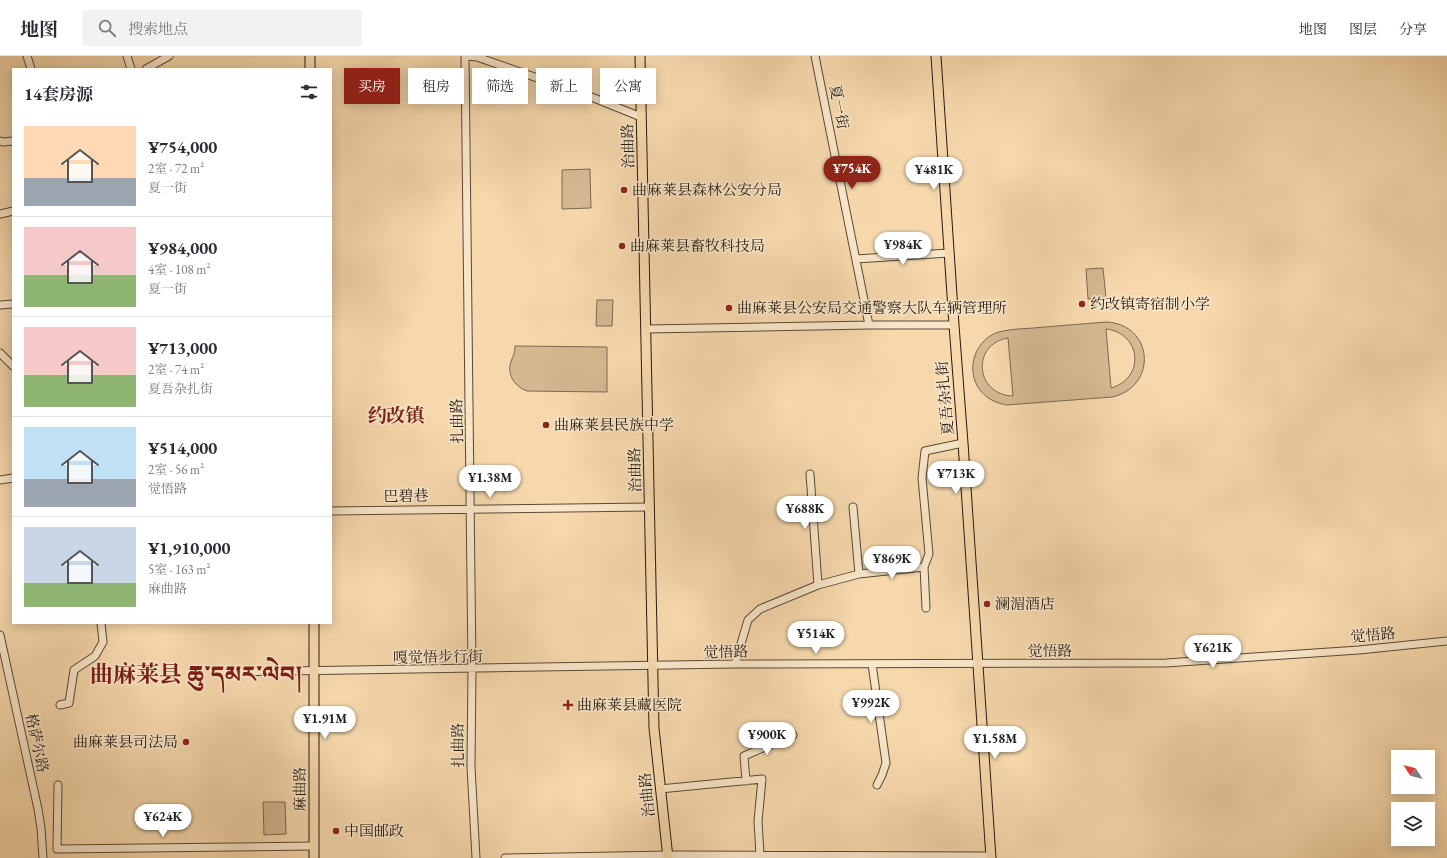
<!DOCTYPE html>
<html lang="zh">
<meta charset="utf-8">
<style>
:root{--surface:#fff;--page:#f2f2f3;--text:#2b2b33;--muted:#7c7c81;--line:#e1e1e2;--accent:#8f2418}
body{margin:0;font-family:"EB Garamond","Noto Serif SC","Noto Serif Tibetan",serif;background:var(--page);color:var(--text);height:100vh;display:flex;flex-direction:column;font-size:15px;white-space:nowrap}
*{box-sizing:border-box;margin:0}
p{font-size:13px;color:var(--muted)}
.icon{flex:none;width:22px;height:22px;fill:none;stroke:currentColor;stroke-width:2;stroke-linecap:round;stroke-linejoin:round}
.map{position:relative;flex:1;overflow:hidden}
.details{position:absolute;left:12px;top:12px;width:320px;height:556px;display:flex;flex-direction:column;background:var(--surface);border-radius:0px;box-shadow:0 2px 10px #0003}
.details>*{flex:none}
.top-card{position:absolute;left:344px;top:12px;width:380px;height:36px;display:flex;gap:8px}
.needle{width:26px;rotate:306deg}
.buttons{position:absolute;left:1391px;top:694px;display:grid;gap:8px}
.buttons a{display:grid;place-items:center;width:44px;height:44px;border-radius:0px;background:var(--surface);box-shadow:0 2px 10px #0003;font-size:20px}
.price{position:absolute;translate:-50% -34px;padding:0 9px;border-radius:14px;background:#fff;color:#222;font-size:13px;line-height:26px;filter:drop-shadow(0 1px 2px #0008)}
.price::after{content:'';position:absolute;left:50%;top:24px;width:12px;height:9px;margin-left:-6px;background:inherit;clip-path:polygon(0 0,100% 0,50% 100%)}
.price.on{background:var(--accent);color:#fff}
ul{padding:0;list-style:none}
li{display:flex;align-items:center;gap:12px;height:100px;padding:0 12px}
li+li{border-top:1px solid var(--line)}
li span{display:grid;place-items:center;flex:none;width:112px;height:80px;border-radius:0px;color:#555}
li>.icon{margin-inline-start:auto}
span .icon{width:48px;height:48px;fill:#fffc;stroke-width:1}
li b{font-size:17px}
h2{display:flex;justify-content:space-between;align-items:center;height:48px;padding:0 12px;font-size:17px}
.pill{padding:0 14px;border-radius:0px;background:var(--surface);box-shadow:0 2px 10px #0003;font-size:14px;line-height:36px}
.pill.on{background:var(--accent);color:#fff}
header{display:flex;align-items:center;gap:24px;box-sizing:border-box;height:56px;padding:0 20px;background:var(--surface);border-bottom:1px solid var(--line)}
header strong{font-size:19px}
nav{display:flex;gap:22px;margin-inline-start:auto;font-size:14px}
.search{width:280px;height:36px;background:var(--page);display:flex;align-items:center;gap:10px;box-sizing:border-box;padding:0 14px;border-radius:0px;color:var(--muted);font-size:15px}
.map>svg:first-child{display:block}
</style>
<header>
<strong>地图</strong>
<div class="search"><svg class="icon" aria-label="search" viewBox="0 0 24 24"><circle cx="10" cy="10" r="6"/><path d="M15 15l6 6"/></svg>搜索地点</div>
<nav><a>地图</a><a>图层</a><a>分享</a></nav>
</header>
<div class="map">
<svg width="1447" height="802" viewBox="0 0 1447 802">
<rect width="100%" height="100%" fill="#f6d8ac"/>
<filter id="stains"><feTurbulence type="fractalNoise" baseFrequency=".005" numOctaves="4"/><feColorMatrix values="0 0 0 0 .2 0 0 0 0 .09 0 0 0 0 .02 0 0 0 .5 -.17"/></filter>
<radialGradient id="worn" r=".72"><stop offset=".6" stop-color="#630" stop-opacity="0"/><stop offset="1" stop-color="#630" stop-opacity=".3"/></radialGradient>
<path fill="#d3b891" stroke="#7c6850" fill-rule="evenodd" d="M 590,113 L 591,152 L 562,153 L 562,114 Z
M 1103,212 L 1106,242 L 1088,243 L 1086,213 Z
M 597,244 L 613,244 L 612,270 L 596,270 Z
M 1106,266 C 1154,268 1158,331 1112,341 L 1007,349 C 993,347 980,339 975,325 C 968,306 978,284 996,277 C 1007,273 1021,273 1033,272 C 1057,270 1081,268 1106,266 ZM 1106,273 C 1141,277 1146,322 1111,332 ZM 1008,282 L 1013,340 C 975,339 971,288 1008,282 Z
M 515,290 L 607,291 L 607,336 L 527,335 C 516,331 508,321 510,309 C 512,301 515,299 515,290 Z
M 263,746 L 285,746 L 286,778 L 264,779 Z"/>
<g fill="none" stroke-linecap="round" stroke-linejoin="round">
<defs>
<path id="minor" d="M 27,0 L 31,13
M 127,0 L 131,13
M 465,0 L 472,613 L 471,711 L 476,802
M 466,0 L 477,1 L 589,40 L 641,61
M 815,0 L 869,269
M 146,13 L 169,0
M 0,85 L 3,86 L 13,85
M 0,158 L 13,155
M 856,203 L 949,197
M 0,249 L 13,248
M 646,273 L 869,269 L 954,269
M 0,297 L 13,310
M 810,418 L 818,529
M 0,424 L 13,422
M 853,451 L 859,518
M 331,455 L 649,451
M 924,511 L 926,552
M 0,579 L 38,753 L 41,772 L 43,802
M 735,608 L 748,564 L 760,553 L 818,529 L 859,518 L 924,511 L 929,498 L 922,422 L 925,395 L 963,387
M 872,608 L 886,707 L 882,719 L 877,729
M 224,616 L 735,608 L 1166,607 L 1359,594 L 1447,585
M 60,649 L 69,647 L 74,614 L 95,600 L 103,586 L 101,567
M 746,725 L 744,700 L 793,679
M 58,729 L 57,793 L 314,790
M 660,733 L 762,723 L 758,765 L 760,799
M 505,802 L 668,799 L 991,800"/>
<path id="major" d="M 310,0 L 310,13
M 640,0 L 654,672 L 668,802
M 936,0 L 954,269 L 963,387 L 991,802
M 314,567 L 314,802"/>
</defs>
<use href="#minor" stroke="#5a4936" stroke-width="9"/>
<use href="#major" stroke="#26190f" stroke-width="11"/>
<use href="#minor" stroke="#f9e6c9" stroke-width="7"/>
<use href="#major" stroke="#f6d8ac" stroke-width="9"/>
</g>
<g fill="#8f2418" stroke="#f9e6c9" stroke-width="1.5">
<circle cx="624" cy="134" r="4"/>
<circle cx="622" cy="190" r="4"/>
<circle cx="1082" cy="248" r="4"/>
<circle cx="729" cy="252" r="4"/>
<circle cx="546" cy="369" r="4"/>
<circle cx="987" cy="548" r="4"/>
<path d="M566 643h4v4h4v4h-4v4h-4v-4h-4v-4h4z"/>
<circle cx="186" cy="686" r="4"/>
<circle cx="336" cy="775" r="4"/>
</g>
<g text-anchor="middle" stroke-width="3" stroke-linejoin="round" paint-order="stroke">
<g font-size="15" fill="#26190f" stroke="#f9e6c9">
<text transform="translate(839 51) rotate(79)" y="5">夏一街</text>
<text transform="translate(628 90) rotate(-91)" y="5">治曲路</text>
<text transform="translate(945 342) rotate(-95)" y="5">夏吾杂扎街</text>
<text transform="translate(457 365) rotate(-91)" y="5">扎曲路</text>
<text transform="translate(635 414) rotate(-91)" y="5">治曲路</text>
<text transform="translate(406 440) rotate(-1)" y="5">巴碧巷</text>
<text transform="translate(1373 579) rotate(-5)" y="5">觉悟路</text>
<text x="1050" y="600">觉悟路</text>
<text transform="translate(726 596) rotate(-1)" y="5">觉悟路</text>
<text transform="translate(438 601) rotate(-1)" y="5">嘎觉悟步行街</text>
<text transform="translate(37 687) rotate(78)" y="5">格萨尔路</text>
<text transform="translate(458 689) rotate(-90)" y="5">扎曲路</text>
<text transform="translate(300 733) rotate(-90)" y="5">麻曲路</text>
<text transform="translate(647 739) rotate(-96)" y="5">治曲路</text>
</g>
<g font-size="15" fill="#26190f" stroke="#f9e6c9" text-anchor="start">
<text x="632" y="139">曲麻莱县森林公安分局</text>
<text x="630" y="195">曲麻莱县畜牧科技局</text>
<text x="1090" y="253">约改镇寄宿制小学</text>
<text x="737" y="257">曲麻莱县公安局交通警察大队车辆管理所</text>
<text x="554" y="374">曲麻莱县民族中学</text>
<text x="995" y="553">澜湄酒店</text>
<text x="577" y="654">曲麻莱县藏医院</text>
<text x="178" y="691" text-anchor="end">曲麻莱县司法局</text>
<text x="344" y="780">中国邮政</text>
</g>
<g font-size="19" font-weight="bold" fill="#7a1f14" stroke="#f9e6c9">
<text x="396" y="366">约改镇</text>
</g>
<g font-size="23" font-weight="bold" fill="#7a1f14" stroke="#f9e6c9">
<text x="196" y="626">曲麻莱县 ཆུ་དམར་ལེབ།</text>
</g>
</g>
<rect width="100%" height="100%" filter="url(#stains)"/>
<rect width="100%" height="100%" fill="url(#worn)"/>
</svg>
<div class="buttons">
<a><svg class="needle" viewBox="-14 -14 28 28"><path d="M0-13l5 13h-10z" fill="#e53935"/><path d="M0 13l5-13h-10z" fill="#7c7c81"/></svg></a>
<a><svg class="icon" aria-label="layers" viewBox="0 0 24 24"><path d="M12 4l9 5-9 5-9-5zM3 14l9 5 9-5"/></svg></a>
</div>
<b class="price on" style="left:852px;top:134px">¥754K</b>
<b class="price" style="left:934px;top:135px">¥481K</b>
<b class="price" style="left:903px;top:210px">¥984K</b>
<b class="price" style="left:956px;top:439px">¥713K</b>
<b class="price" style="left:490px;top:443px">¥1.38M</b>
<b class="price" style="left:805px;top:474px">¥688K</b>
<b class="price" style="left:892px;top:524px">¥869K</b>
<b class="price" style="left:816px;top:599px">¥514K</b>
<b class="price" style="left:1213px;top:613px">¥621K</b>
<b class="price" style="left:871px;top:668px">¥992K</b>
<b class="price" style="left:325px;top:684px">¥1.91M</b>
<b class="price" style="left:767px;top:700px">¥900K</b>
<b class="price" style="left:995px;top:704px">¥1.58M</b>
<b class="price" style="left:163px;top:782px">¥624K</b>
<div class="top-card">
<a class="pill on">买房</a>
<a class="pill">租房</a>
<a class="pill">筛选</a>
<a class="pill">新上</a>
<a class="pill">公寓</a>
</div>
<section class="details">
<h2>14套房源<svg class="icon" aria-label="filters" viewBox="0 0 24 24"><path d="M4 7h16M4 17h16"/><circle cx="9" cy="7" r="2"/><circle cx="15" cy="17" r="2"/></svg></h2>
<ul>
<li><span style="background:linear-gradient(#ffd9b3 65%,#9aa5b1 0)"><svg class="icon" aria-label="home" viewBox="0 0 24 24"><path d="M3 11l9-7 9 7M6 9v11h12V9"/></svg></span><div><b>¥754,000</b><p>2室 · 72 m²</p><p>夏一街</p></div></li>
<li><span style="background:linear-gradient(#f6c9c9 60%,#8fb573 0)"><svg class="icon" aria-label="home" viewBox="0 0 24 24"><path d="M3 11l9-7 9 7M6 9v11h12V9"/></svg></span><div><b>¥984,000</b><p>4室 · 108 m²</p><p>夏一街</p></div></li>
<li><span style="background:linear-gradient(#f6c9c9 60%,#8fb573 0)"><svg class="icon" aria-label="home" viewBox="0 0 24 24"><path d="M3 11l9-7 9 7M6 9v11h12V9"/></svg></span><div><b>¥713,000</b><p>2室 · 74 m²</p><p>夏吾杂扎街</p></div></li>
<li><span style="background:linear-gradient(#bfe0f5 65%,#9aa5b1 0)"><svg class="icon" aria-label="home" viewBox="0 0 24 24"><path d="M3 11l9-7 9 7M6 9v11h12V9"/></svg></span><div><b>¥514,000</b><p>2室 · 56 m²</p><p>觉悟路</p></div></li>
<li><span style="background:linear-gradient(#c9d6e8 70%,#8fb573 0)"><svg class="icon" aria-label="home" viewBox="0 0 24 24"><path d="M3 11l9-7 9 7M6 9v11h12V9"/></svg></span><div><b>¥1,910,000</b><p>5室 · 163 m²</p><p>麻曲路</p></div></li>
</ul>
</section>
</div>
